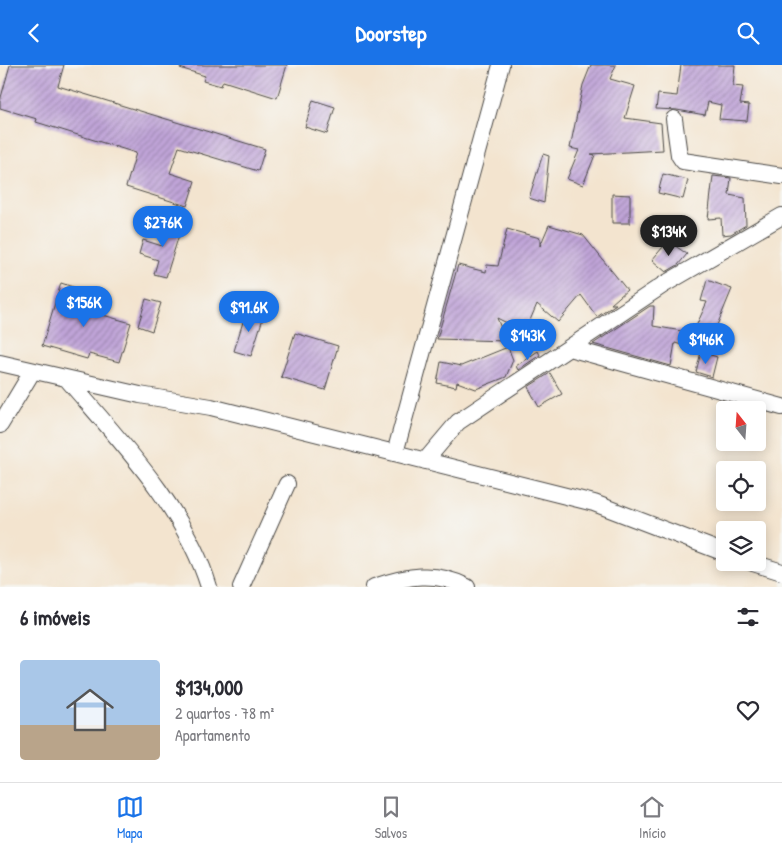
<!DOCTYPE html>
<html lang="pt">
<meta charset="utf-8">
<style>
:root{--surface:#fff;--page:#f2f2f3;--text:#2b2b33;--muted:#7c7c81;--line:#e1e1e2;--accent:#1a73e8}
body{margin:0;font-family:"Patrick Hand",sans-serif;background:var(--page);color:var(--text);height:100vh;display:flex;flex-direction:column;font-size:19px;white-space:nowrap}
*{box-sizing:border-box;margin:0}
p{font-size:16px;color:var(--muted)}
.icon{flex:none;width:28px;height:28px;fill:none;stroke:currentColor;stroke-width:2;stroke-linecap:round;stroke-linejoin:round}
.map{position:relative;height:522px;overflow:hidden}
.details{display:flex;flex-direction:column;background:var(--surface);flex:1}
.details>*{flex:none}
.needle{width:32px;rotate:343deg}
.buttons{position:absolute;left:716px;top:336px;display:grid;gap:10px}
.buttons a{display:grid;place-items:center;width:50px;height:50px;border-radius:5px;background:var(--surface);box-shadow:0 2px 12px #0003;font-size:25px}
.price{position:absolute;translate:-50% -42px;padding:0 11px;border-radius:18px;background:var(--accent);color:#fff;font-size:16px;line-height:32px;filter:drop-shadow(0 1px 2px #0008)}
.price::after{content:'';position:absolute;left:50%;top:30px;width:15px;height:11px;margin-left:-8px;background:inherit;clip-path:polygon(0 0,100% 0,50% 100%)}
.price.active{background:#222;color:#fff}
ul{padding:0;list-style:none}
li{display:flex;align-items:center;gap:15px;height:125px;padding:0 20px}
li span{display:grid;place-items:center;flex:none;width:140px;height:100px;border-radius:5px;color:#555}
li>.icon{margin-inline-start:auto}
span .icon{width:60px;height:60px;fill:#fffc;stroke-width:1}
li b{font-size:21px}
h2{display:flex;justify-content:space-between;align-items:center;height:60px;padding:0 20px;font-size:21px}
header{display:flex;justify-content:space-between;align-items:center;height:65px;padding:0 20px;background:var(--accent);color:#fff;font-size:22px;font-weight:700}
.tabs{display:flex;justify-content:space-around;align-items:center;height:70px;border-top:1px solid var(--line);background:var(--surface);font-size:14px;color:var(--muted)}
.tabs a{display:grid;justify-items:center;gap:2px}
.tabs .active{color:var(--accent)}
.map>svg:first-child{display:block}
</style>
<header><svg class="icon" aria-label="back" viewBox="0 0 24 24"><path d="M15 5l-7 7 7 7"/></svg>Doorstep<svg class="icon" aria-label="search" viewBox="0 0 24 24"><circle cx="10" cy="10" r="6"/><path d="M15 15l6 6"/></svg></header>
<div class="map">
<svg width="782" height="522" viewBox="0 0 782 522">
<defs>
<pattern id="building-hatch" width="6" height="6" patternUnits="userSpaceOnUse" patternTransform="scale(1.25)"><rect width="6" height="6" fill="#c0a4d8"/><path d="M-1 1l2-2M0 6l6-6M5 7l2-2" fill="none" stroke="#9c86af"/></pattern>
</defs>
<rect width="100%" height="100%" fill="#f6f6f2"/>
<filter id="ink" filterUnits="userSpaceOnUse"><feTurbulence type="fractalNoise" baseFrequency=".02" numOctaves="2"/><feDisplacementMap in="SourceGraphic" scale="10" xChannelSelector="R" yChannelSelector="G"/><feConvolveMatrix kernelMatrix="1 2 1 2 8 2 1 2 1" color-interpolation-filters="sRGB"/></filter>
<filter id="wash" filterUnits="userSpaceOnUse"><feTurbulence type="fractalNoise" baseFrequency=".0096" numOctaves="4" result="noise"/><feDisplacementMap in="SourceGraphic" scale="20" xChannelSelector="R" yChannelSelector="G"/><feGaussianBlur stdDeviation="1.12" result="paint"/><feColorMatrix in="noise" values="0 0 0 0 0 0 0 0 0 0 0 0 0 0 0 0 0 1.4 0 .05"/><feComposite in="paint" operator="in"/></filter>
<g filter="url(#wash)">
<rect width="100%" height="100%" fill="#f3e4cf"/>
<g id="blocks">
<path fill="url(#building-hatch)" d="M 10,0 L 64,0 L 58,21 L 265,84 L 258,106 L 179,82 L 170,108 L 195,116 L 187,141 L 126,122 L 136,88 L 36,57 L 37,54 L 0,43 L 0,36 Z
M 181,0 L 287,0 L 277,33 L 223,16 L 221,21 L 203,16 L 205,11 L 180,3 Z
M 591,0 L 616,0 L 610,14 L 635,21 L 625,53 L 661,58 L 663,85 L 591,89 L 595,90 L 583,120 L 567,114 L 579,85 L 570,83 L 583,20 Z
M 681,0 L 735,0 L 733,21 L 743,22 L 740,39 L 749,40 L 747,56 L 719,54 L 721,40 L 708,37 L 705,50 L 677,45 L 656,44 L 658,29 L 677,31 Z
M 313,35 L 335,42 L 327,69 L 305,62 Z
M 543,89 L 549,91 L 544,138 L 529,133 Z
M 663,109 L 688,115 L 683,134 L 658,128 Z
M 713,111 L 731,113 L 729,130 L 745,133 L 746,160 L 731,169 L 722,170 L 721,153 L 708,154 Z
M 612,129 L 630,130 L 630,158 L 612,158 Z
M 171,153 L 183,157 L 166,212 L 154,209 L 158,195 L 139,189 L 143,175 L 162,181 Z
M 549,160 L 583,170 L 627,225 L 611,239 L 616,239 L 597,252 L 581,230 L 558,257 L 537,239 L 525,267 L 497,253 L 506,276 L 437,274 L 458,200 L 486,207 L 487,200 L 498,201 L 507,164 L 540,173 L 540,181 Z
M 668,176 L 687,189 L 678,200 L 666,207 L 652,195 Z
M 707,215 L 732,224 L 706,287 L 675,278 L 671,301 L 593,279 L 650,241 L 654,241 L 653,261 L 693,268 L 707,237 L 701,236 Z
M 61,218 L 94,229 L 89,246 L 131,258 L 119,297 L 89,289 L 87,294 L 42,281 Z
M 146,234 L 161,238 L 152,266 L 138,261 Z
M 247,244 L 264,250 L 251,291 L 234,286 Z
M 295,268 L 338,281 L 325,325 L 281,312 Z
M 508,282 L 513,295 L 506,312 L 476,324 L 457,317 L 456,322 L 437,318 L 441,297 L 461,301 Z
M 538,286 L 540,290 L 518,305 L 516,301 Z
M 701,287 L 717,292 L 712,312 L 696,307 Z
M 550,308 L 562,329 L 539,342 L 528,322 Z"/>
</g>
</g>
<g filter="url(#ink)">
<use href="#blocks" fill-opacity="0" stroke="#494744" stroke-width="1"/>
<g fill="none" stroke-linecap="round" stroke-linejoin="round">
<defs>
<path id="street" d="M 674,54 L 679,90 L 683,96 L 782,111
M 569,283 L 782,342
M 0,298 L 140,330 L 211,342 L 594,438 L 725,488
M 67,314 C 120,376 185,443 209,522
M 0,360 L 32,307
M 395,388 L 501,0
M 425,396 L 458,357 L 663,220 L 782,151
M 753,498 L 782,507
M 241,522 L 287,419
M 374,522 C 407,511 435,505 467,522"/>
</defs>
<use href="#street" stroke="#494744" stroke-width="18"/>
<use href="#street" stroke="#fff" stroke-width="16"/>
</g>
</g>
</svg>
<div class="buttons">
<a><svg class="needle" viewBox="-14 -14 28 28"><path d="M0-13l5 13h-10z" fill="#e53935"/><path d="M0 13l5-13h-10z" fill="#7c7c81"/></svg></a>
<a><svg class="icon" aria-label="locate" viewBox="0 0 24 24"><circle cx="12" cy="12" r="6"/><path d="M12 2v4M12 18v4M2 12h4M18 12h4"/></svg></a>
<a><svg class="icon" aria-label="layers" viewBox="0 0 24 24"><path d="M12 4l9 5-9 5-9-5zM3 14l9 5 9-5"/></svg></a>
</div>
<b class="price" style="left:163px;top:183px">$276K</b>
<b class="price active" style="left:669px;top:192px">$134K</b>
<b class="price" style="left:84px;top:263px">$156K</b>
<b class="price" style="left:249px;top:268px">$91.6K</b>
<b class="price" style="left:528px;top:296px">$143K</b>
<b class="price" style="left:706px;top:300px">$146K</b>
</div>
<section class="details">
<h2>6 imóveis<svg class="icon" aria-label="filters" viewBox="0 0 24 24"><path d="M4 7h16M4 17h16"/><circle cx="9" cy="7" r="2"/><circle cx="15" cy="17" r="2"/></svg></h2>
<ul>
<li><span style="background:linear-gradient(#a9c7e8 65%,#b9a48a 0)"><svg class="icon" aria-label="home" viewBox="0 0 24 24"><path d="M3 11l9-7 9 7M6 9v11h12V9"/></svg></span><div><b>$134,000</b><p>2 quartos · 78 m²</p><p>Apartamento</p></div><svg class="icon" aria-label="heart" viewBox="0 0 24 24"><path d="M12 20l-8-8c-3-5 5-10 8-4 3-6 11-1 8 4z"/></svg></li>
</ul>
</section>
<nav class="tabs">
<a class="active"><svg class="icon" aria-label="map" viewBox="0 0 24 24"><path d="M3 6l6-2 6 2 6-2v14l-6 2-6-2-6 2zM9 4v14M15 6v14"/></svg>Mapa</a>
<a><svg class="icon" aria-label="saved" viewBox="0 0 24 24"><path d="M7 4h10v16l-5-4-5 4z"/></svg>Salvos</a>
<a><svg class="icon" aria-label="home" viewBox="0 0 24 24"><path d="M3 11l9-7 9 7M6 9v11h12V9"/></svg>Início</a>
</nav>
